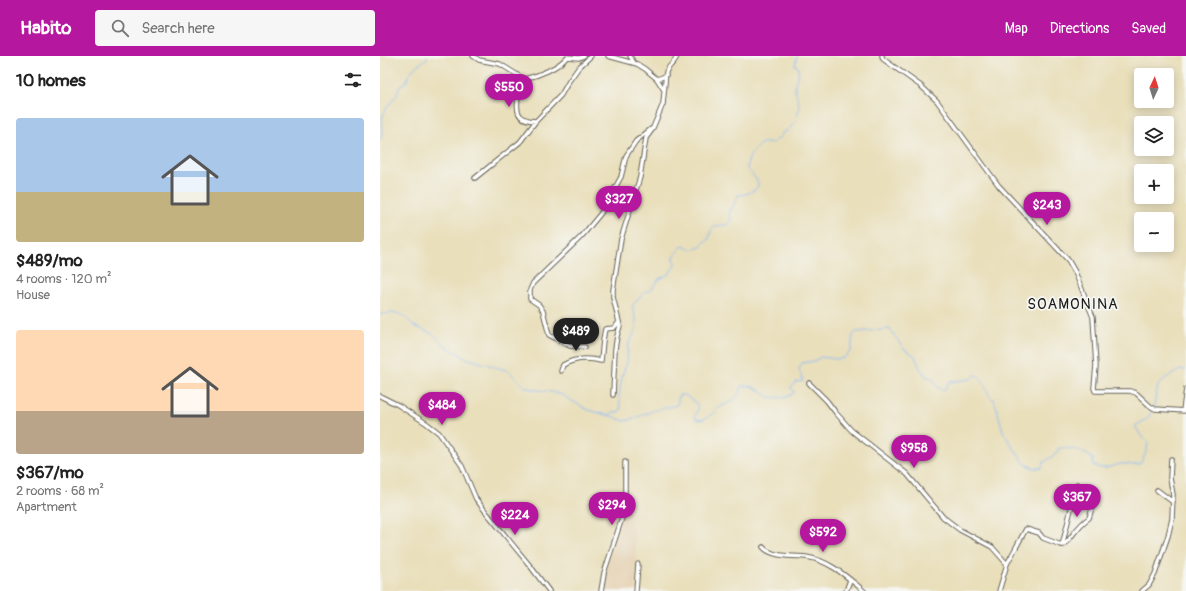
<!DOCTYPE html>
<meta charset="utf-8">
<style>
:root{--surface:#fff;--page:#f6f6f6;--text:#222;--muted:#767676;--accent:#b5179e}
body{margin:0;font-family:Pangolin,sans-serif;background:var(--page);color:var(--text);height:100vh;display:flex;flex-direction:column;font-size:15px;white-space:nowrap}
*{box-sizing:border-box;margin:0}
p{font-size:13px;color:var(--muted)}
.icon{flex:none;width:22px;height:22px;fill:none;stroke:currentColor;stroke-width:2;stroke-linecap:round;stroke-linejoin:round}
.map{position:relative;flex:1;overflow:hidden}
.drawer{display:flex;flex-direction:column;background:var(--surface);width:380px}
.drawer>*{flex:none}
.needle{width:26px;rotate:4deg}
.controls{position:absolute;left:754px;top:12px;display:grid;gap:8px}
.controls a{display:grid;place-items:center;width:40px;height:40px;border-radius:4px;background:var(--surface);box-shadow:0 2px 10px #0003;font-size:20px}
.price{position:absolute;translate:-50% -34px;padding:0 9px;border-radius:14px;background:var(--accent);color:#fff;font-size:13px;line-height:26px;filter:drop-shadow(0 1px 2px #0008)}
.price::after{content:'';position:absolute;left:50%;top:24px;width:12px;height:9px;margin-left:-6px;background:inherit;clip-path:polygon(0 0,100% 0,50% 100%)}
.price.active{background:#222;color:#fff}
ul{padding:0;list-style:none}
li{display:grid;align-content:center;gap:8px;height:212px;padding:0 16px}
li span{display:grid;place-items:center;height:124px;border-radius:4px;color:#555}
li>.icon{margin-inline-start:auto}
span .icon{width:72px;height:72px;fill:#fffc;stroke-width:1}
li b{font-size:17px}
h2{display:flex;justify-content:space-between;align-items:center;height:48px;padding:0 16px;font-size:17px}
header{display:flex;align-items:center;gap:24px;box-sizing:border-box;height:56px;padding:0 20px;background:var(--accent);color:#fff}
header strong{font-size:19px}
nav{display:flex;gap:22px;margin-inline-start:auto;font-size:14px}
.search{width:280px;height:36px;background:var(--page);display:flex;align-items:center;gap:10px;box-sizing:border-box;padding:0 14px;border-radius:4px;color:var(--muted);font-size:15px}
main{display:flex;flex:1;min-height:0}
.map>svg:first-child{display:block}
</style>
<header>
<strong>Habito</strong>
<div class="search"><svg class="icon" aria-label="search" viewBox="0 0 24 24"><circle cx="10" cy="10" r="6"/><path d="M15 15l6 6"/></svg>Search here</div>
<nav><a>Map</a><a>Directions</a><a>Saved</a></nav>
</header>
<main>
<section class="drawer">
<h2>10 homes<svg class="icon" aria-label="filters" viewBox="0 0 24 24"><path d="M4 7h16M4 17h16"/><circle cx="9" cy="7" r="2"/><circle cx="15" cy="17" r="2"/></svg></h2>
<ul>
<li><span style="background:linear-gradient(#a9c7e8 60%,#c2b280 0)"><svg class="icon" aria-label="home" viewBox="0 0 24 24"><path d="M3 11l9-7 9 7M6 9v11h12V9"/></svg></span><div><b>$489/mo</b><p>4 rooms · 120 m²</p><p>House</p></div></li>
<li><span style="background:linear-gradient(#ffd9b3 65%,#b9a48a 0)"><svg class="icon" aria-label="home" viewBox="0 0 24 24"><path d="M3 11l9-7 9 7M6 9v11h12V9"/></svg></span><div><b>$367/mo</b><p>2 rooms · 68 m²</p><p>Apartment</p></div></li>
</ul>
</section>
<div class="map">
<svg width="806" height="535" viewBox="0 0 806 535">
<rect width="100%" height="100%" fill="#f6f6f2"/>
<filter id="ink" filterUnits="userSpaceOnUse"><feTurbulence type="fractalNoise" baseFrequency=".025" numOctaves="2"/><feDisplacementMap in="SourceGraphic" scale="8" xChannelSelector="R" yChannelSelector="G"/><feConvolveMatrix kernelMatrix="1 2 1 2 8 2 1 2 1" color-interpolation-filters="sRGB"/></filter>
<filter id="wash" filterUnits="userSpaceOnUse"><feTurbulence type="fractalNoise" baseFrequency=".012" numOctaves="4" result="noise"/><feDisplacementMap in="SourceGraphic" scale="16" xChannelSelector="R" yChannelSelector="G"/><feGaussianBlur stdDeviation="0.9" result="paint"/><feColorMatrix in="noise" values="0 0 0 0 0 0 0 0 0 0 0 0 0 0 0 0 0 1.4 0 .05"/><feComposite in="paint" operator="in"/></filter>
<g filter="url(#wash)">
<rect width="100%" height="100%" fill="#e9dfbb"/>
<path fill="#e6d4b7" d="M 246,454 L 250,456 L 255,486 L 257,508 L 255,535 L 221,535 L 224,518 Z"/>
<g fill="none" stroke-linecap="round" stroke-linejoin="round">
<path stroke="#89b9f5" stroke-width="1" d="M 0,84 L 2,77 L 1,65 L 4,57 L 7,51 L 17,39 L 19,32 L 22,28 L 26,26 C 31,12 37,10 47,2 L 47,0
M 0,260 L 1,258 L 16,257 L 24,260 L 34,270 L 53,278 L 64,289 L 77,297 L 89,303 L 129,315 L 143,330 L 151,333 L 172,336 L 182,339 L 208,354 L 235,361 L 243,365 L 250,364 L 275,354 L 297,349 L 299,339 L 305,339 L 317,348 L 318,353 L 315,360 L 317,364 C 332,363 331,356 342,350 C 348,347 354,345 358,339 C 360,337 361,333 362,330 L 371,330 L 381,335 L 389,341 L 404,342 L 413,338 L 414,335 L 411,333 L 411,331 L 416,326 L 423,325 L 419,313 L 422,307 L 434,305 L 441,301 L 456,303 L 464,302 L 471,295 L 473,279 L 476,276 L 510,273 L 523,292 L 535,300 L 540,313 L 547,321 L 552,322 L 554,325 L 558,332 L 562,334 L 565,333 L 569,326 L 591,323 L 594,320 L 597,319 C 605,325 606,335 611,342 L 614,343 L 623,375 L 630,387 L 645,408 L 654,412 L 661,412 L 664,406 L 676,398 L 679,392 C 693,392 702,394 713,403 L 713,409 C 725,416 731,409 742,408 C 751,407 751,411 761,407 L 767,394 L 768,385 L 761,380 L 755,370 L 768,362 L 774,350 L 778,329 L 786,322 L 800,314 L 806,314
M 229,359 L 233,356 L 238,356 L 241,354 L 239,340 L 242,320 L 247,307 L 248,290 L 256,273 L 256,263 L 252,250 L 263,237 L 271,233 L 279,223 L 289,218 L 295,209 L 294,200 L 300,192 L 304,190 C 312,196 312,193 321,191 L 323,187 L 329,183 C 331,168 336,170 347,169 L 351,163 L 349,157 L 354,149 L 358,139 C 365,139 384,134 376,123 C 373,119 370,116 367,113 C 367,102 373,93 382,87 L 393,87 L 401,80 L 403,76 L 407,75 L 416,65 C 416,60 420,55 419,49 C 419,43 414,37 415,30 C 415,22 420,21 418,11 L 415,9 L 417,0"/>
</g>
</g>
<g filter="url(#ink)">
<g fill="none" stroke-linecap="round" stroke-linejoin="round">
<defs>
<path id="minor" d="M 93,0 L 99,4 L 120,8 L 144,23 C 158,20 178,12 187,1 L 199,2 L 204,0
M 228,0 L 257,8 L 265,13 L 277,23 L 283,21 L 286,19
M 250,0 L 254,7
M 502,0 L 503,3 L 541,30 L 557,45 L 619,130 L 688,204 L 695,216 L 713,261 L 716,310 L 714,332 L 715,335 L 750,335 L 756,337 L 770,350 L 775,353 L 806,355
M 138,21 C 143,40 125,64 156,65
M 277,23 L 284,34
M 95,122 L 140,86 L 156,65 L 181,39 L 189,25 L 199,11 L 211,0
M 205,291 L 190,290 L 169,279 L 163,255 L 159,249 L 150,243 L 150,234 L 153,227 L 202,180 L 221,157 L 241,121 L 246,100 L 256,85 L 271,73
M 181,315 L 183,309 C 195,302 209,302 221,305 L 223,284 L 225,273 L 234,272 L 239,266
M 429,327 L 447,345 L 456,357 L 472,375 L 527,418 L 563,461 L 580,474 L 612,491 L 627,508
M 233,339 L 235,293 L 237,280 L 240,270 L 233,241 L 233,234 L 241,183 L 260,121 L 266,82 L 272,74 L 283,48 L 286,16 C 288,10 295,7 297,0
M 0,340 L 18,349 L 46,367 L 59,377 L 82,410 L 96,443 L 106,456 L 151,511 L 169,535
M 803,355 L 806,333
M 777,434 L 793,446
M 681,489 L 683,486 L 697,428
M 383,491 C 391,501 413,500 426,501 C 449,504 467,521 484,535
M 221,535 L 224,517 L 245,453 L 245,406
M 256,535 L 258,508
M 466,535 L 470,524
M 619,535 L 627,508 L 646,473 L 659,477 L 663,482 L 681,489 L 684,489 C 693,480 698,469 709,462 L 713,449
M 762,535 L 769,529 L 775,518 L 788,480 L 792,463 L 793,439 L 790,422 L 791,403"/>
</defs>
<use href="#minor" stroke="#646054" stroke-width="5.5"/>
<use href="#minor" stroke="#fff" stroke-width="3.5"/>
</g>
</g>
<g text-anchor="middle" stroke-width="3.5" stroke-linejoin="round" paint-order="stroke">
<g font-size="15" letter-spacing="1" fill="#1c1c1c" stroke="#f6f6f2">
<text x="693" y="253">SOAMONINA</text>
</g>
</g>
</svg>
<div class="controls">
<a><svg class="needle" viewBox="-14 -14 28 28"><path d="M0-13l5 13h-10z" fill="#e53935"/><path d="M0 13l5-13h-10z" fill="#767676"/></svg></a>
<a><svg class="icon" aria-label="layers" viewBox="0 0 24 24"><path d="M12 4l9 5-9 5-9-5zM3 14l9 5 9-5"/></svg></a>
<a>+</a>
<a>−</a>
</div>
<b class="price" style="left:129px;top:52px">$550</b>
<b class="price" style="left:239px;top:164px">$327</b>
<b class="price" style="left:667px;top:170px">$243</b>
<b class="price active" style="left:196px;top:296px">$489</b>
<b class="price" style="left:62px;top:370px">$484</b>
<b class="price" style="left:534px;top:413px">$958</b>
<b class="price" style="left:697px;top:462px">$367</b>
<b class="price" style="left:232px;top:470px">$294</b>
<b class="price" style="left:135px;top:480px">$224</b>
<b class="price" style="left:443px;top:497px">$592</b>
</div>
</main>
